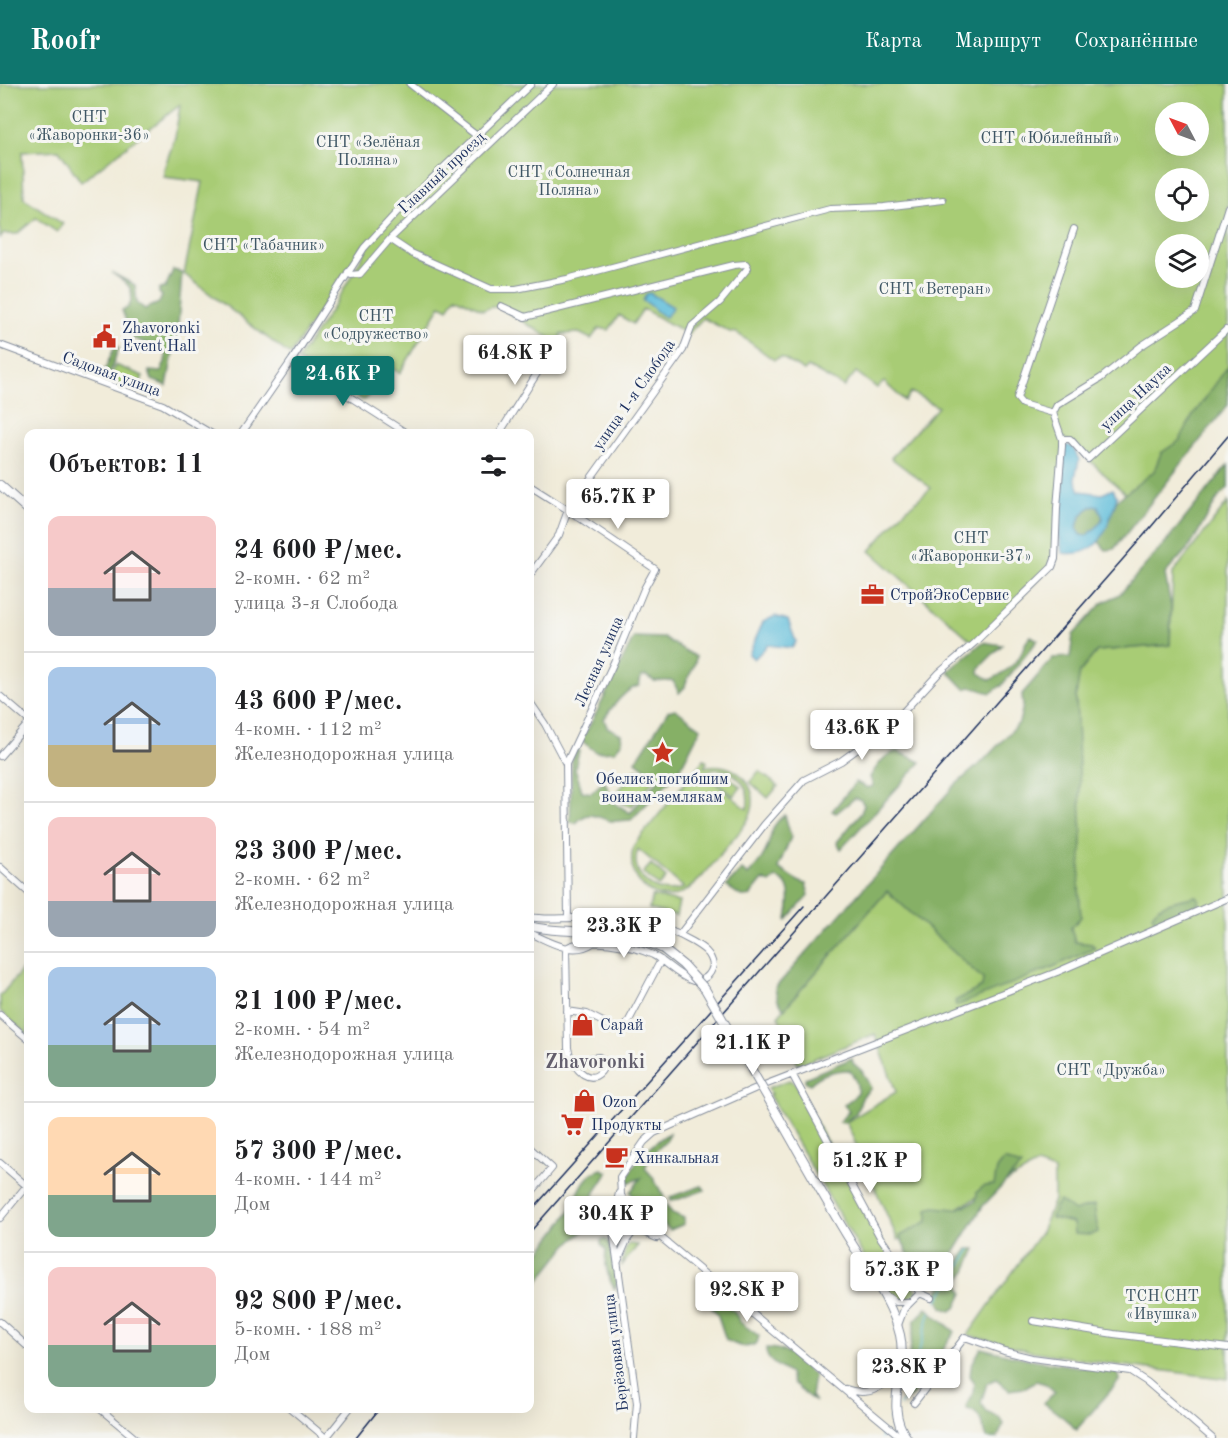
<!DOCTYPE html>
<html lang="ru">
<meta charset="utf-8">
<style>
:root{--surface:#fff;--page:#f6f6f6;--text:#202124;--muted:#757577;--line:#e0e0e0;--accent:#0f766e}
body{margin:0;font-family:"Old Standard TT",serif;background:var(--page);color:var(--text);height:100vh;display:flex;flex-direction:column;font-size:22px;white-space:nowrap}
*{box-sizing:border-box;margin:0}
p{font-size:20px;color:var(--muted)}
.icon{flex:none;width:33px;height:33px;fill:none;stroke:currentColor;stroke-width:2;stroke-linecap:round;stroke-linejoin:round}
.map{position:relative;flex:1;overflow:hidden}
.sheet{position:absolute;left:24px;top:345px;width:510px;height:984px;display:flex;flex-direction:column;background:var(--surface);border-radius:12px;box-shadow:0 6px 24px #0002}
.sheet>*{flex:none}
.needle{width:39px;rotate:311deg}
.buttons{position:absolute;left:1155px;top:18px;display:grid;gap:12px}
.buttons a{display:grid;place-items:center;width:54px;height:54px;border-radius:50%;background:var(--surface);box-shadow:0 6px 24px #0002;font-size:30px}
.price{position:absolute;translate:-50% -51px;padding:0 14px;border-radius:6px;background:#fff;color:#222;font-size:20px;line-height:39px;filter:drop-shadow(0 2px 3px #0008)}
.price::after{content:'';position:absolute;left:50%;top:36px;width:18px;height:14px;margin-left:-9px;background:inherit;clip-path:polygon(0 0,100% 0,50% 100%)}
.price.current{background:var(--accent);color:#fff}
ul{padding:0;list-style:none}
li{display:flex;align-items:center;gap:18px;height:150px;padding:0 24px}
li+li{border-top:2px solid var(--line)}
li span{display:grid;place-items:center;flex:none;width:168px;height:120px;border-radius:12px;color:#555}
li>.icon{margin-inline-start:auto}
span .icon{width:72px;height:72px;fill:#fffc;stroke-width:1}
li b{font-size:26px}
h2{display:flex;justify-content:space-between;align-items:center;height:72px;padding:0 24px;font-size:26px}
header{display:flex;align-items:center;gap:36px;box-sizing:border-box;height:84px;padding:0 30px;background:var(--accent);color:#fff}
header strong{font-size:28px}
nav{display:flex;gap:33px;margin-inline-start:auto;font-size:21px}
.map>svg:first-child{display:block}
</style>
<header>
<strong>Roofr</strong>
<nav><a>Карта</a><a>Маршрут</a><a>Сохранённые</a></nav>
</header>
<div class="map">
<svg width="1228" height="1354" viewBox="0 0 1228 1354">
<rect width="100%" height="100%" fill="#f6f6f2"/>
<filter id="ink" filterUnits="userSpaceOnUse"><feTurbulence type="fractalNoise" baseFrequency=".0167" numOctaves="2"/><feDisplacementMap in="SourceGraphic" scale="12" xChannelSelector="R" yChannelSelector="G"/><feConvolveMatrix kernelMatrix="1 2 1 2 8 2 1 2 1" color-interpolation-filters="sRGB"/></filter>
<filter id="wash" filterUnits="userSpaceOnUse"><feTurbulence type="fractalNoise" baseFrequency=".008" numOctaves="4" result="noise"/><feDisplacementMap in="SourceGraphic" scale="24" xChannelSelector="R" yChannelSelector="G"/><feGaussianBlur stdDeviation="1.35" result="paint"/><feColorMatrix in="noise" values="0 0 0 0 0 0 0 0 0 0 0 0 0 0 0 0 0 1.4 0 .05"/><feComposite in="paint" operator="in"/></filter>
<g filter="url(#wash)">
<rect width="100%" height="100%" fill="#f1ecda"/>
<path fill="#a8cc75" stroke="#627e6a" stroke-width="1.5" fill-rule="evenodd" d="M 0,0 L 1228,0 L 1228,305 L 1146,419 L 1128,412 L 1088,375 L 1076,360 L 1064,355 L 1054,480 L 974,559 L 870,467 L 902,429 L 931,404 L 891,374 L 938,323 L 911,308 L 905,317 L 884,298 L 877,304 L 856,288 L 844,303 L 808,283 L 804,287 L 781,273 L 774,276 L 737,249 L 730,248 L 703,234 L 688,250 L 643,225 L 633,240 L 619,231 L 609,246 L 599,244 L 591,255 L 579,249 L 562,250 L 558,257 L 555,257 L 499,223 L 492,223 L 483,226 L 455,212 L 448,225 L 441,221 L 400,289 L 389,283 L 366,315 L 363,316 L 297,276 L 337,217 L 372,155 L 362,163 L 290,271 L 184,190 L 203,98 L 164,93 L 164,85 L 175,53 L 180,21 L 81,98 L 59,66 L 22,68 L 24,114 L 63,140 L 57,148 L 36,134 L 17,150 L 4,150 L 0,154 ZM 1166,28 L 1198,28 L 1198,62 L 1166,62 ZM 1166,94 L 1198,94 L 1198,128 L 1166,128 ZM 1166,160 L 1198,160 L 1198,194 L 1166,194 Z
M 115,281 L 143,292 L 137,307 L 109,296 Z
M 1228,418 L 1228,1295 L 1111,1280 L 1030,1267 L 968,1251 L 1041,1148 L 1054,1116 L 1054,1087 L 1037,1081 L 898,1156 L 846,1038 L 896,1008 L 875,950 L 798,981 L 778,932 L 887,807 L 983,895 L 1071,606 L 1080,588 L 1097,567 L 1170,561 L 1173,489 Z
M 704,675 L 707,678 L 704,683 C 732,675 761,700 751,729 C 746,743 733,755 724,766 C 705,789 678,832 644,803 C 632,792 629,776 634,761 ZM 714,685 C 736,685 752,703 747,725 L 703,689 ZM 638,765 L 683,803 L 683,804 C 658,815 628,793 638,765 Z
M 636,685 L 649,691 L 653,697 L 632,722 C 624,722 619,717 616,710 Z
M 759,687 L 778,702 L 768,714 L 750,698 Z
M 725,690 L 741,703 L 734,712 L 718,699 Z
M 651,780 L 666,794 L 659,802 L 643,789 Z
M 652,812 L 679,818 L 676,832 L 649,825 Z
M 28,879 L 28,951 L 0,927 L 0,912 Z
M 789,996 L 795,999 L 879,1154 L 918,1208 L 909,1214 L 900,1215 L 886,1209 L 883,1205 L 769,1011 L 771,1010 L 768,1004 Z
M 628,1160 L 638,1161 L 622,1181 L 624,1169 Z"/>
<path fill="#86b066" stroke="#507062" stroke-width="1.5" d="M 173,186 L 182,188 L 178,242 L 167,302 L 152,296 L 149,287 L 161,288 L 165,278 L 166,271 L 158,264 L 127,252 L 128,243 L 122,226 C 128,225 130,222 131,216 C 135,202 122,196 112,189 L 135,201 L 137,219 L 145,225 L 159,219 L 162,212 L 159,209 L 159,205 L 165,204 Z
M 115,262 L 119,264 L 109,290 L 104,294 L 102,292 Z
M 1228,282 L 1228,321 L 1114,465 L 1106,466 L 1099,458 L 1117,416 L 1154,387 L 1161,369 L 1180,356 L 1192,333 Z
M 1228,381 L 1228,404 L 1218,414 L 1190,462 L 1165,490 L 1171,522 L 1170,561 L 1097,567 L 1080,588 L 1076,612 L 1082,756 L 1079,804 L 1081,833 L 1071,844 L 1075,858 L 1092,860 L 1095,864 L 1053,883 L 956,922 L 955,917 L 982,903 L 983,895 L 887,807 L 784,925 L 778,917 L 775,904 L 954,702 L 983,677 L 1019,639 L 1023,622 L 1022,610 L 1053,574 L 1070,573 L 1073,551 L 1102,519 L 1120,510 L 1166,458 Z
M 1094,421 L 1098,422 L 1103,433 L 1098,442 L 1086,452 L 1081,451 L 1077,445 C 1078,433 1084,426 1094,421 Z
M 1031,552 L 1038,556 L 1002,601 L 991,609 L 971,603 L 965,605 L 948,587 L 983,558 L 1002,561 L 980,583 L 979,589 L 990,596 C 1001,591 1016,581 1021,570 C 1025,561 1023,560 1031,552 Z
M 634,553 L 664,554 L 696,573 C 695,587 686,592 685,603 L 679,609 L 673,597 L 654,597 L 646,592 L 641,593 L 639,602 C 626,604 611,624 604,635 L 607,643 L 621,650 L 622,658 L 615,667 L 596,668 L 583,658 L 583,653 C 602,621 617,586 634,553 Z
M 675,625 L 701,644 L 679,687 L 631,736 C 625,736 617,738 611,737 C 596,734 590,724 576,739 L 570,738 L 572,676 L 577,664 L 579,667 L 575,684 L 582,707 L 591,709 L 604,697 L 616,720 L 630,729 L 659,695 L 636,677 L 668,627 Z
M 897,667 L 921,678 L 841,765 L 837,758 L 861,729 L 864,721 L 861,716 L 855,714 L 836,729 L 832,727 L 856,698 L 868,704 L 873,702 L 870,693 C 878,681 883,671 897,667 Z
M 785,731 L 791,753 L 778,784 C 787,789 796,798 806,800 L 809,811 L 787,836 C 789,821 795,799 776,794 L 770,799 L 763,796 L 750,812 L 741,812 L 726,802 L 742,786 L 748,791 C 753,785 759,779 763,772 C 773,756 768,742 785,731 Z
M 1196,812 L 1200,817 L 1191,824 L 1158,837 L 1154,835 L 1152,831 C 1160,817 1182,816 1196,812 Z
M 852,974 L 853,979 L 862,987 L 871,1004 L 863,1012 L 856,1029 L 844,1039 L 839,1038 L 849,1027 L 844,1021 C 848,1017 854,1014 856,1010 C 860,1004 854,991 849,986 C 835,986 820,990 810,1000 L 805,997 L 805,994 Z
M 669,1049 L 667,1056 L 651,1071 L 645,1084 L 652,1092 L 663,1111 L 666,1121 L 672,1129 L 684,1134 L 684,1140 L 670,1146 L 637,1117 L 630,1108 L 641,1094 L 628,1099 C 629,1079 653,1059 669,1049 Z
M 1004,1076 L 1021,1082 L 983,1122 L 943,1187 L 924,1206 L 900,1152 L 928,1137 L 928,1125 L 934,1123 L 956,1125 L 976,1117 L 977,1108 L 984,1102 L 994,1101 L 997,1085 Z
M 602,1085 L 608,1088 L 595,1108 L 583,1148 L 567,1161 L 534,1203 L 530,1205 L 530,1180 C 544,1163 558,1146 569,1128 C 579,1112 581,1091 602,1085 Z
M 702,1102 L 705,1106 L 679,1115 L 671,1116 L 670,1113 Z
M 1060,1117 L 1074,1127 L 1094,1121 L 1098,1148 L 1091,1151 L 1074,1150 L 1073,1139 L 1051,1134 L 1056,1121 Z
M 605,1155 L 609,1158 L 617,1199 L 615,1205 C 608,1196 604,1178 606,1167 L 601,1160 L 601,1156 Z
M 968,1165 L 976,1165 L 965,1189 L 957,1198 L 963,1209 L 956,1224 L 951,1227 L 943,1224 L 937,1213 L 939,1205 Z
M 707,1209 L 734,1227 L 741,1239 L 759,1252 L 757,1259 C 746,1266 738,1262 726,1256 L 717,1229 L 705,1215 Z
M 927,1224 L 955,1248 L 912,1312 L 906,1315 L 903,1308 L 915,1236 Z
M 766,1264 C 789,1264 798,1277 814,1292 L 811,1312 L 815,1318 L 793,1300 L 790,1290 C 780,1283 765,1278 766,1264 Z
M 981,1264 C 1026,1276 1071,1283 1118,1287 L 1119,1297 L 1076,1346 L 1069,1338 L 1044,1319 L 1055,1308 L 1046,1300 L 1036,1297 L 1024,1304 L 1009,1306 L 996,1295 L 987,1299 L 981,1319 L 988,1329 L 1000,1334 L 1004,1340 L 997,1354 L 987,1354 C 982,1341 981,1328 967,1325 L 966,1322 L 973,1309 L 974,1298 L 970,1292 L 971,1282 Z"/>
<path fill="#5abbd9" stroke="#3a759c" stroke-width="1.5" fill-rule="evenodd" d="M 650,209 L 673,223 L 666,233 C 654,229 654,221 643,217 L 646,210 Z
M 1067,361 L 1073,363 L 1079,376 L 1075,394 L 1080,407 L 1102,410 L 1113,405 L 1117,413 C 1107,444 1102,474 1062,469 L 1059,450 L 1065,365 ZM 1094,421 L 1098,422 L 1103,434 L 1098,442 L 1086,452 L 1081,451 L 1077,444 C 1078,433 1084,426 1094,421 Z
M 775,532 L 788,536 L 796,558 L 792,564 L 768,561 L 754,575 L 749,570 L 763,538 Z"/>
<g fill="none" stroke-linecap="round" stroke-linejoin="round">
<path stroke="#5abbd9" stroke-width="1.5" d="M 937,1217 L 971,1165
M 900,1321 L 905,1316 L 909,1303 L 930,1228
M 889,1336 L 894,1330
M 881,1346 L 881,1354"/>
</g>
</g>
<g filter="url(#ink)">
<g fill="none" stroke-linecap="round" stroke-linejoin="round">
<defs>
<path id="minor" d="M 410,0 L 477,52
M 390,155 L 411,169 L 491,205 L 516,205 L 567,195 L 830,125 L 884,123 L 943,116
M 348,188 L 351,191 L 360,190 L 390,155 L 553,0
M 501,222 L 525,233 L 734,181 L 746,180 L 748,184 L 720,218 L 692,242 L 683,266 L 568,426 L 559,451 L 530,491
M 0,261 L 163,321 L 212,350
M 292,276 L 408,350
M 1053,329 L 1022,320 L 1017,314 L 1074,145
M 241,350 L 292,276 L 364,164 L 397,128 L 531,0
M 499,350 L 551,267
M 1062,355 L 1070,355 L 1088,375 L 1226,246
M 530,402 L 568,426 L 655,485 L 644,505 L 614,578 L 566,680 L 568,834
M 0,612 L 28,636
M 530,618 L 545,640 L 566,680
M 0,672 L 28,640
M 0,783 L 28,808
M 530,833 C 545,836 560,834 576,834 C 618,834 656,836 693,858 C 703,864 711,869 713,881 C 711,892 703,897 693,897 C 678,892 667,879 653,871 C 634,862 584,852 566,864
M 530,849 C 549,857 572,873 593,859
M 680,850 L 764,741 L 804,696 L 841,677 L 892,640 L 939,589 L 974,559 L 1052,483 L 1055,475 L 1057,424 L 1062,362 L 1062,355 L 1053,329 L 1057,321 L 1101,294 L 1141,262 L 1195,227 L 1228,123
M 566,864 L 568,964 C 571,985 595,1009 606,978 L 599,973 L 571,976
M 567,927 L 587,930 L 621,947 L 624,946 L 661,876
M 0,931 L 28,955
M 792,990 L 880,1153 L 920,1209 L 904,1225 L 898,1241
M 530,1064 L 552,1084 L 530,1110
M 0,1079 L 28,1103
M 619,1109 L 612,1140 L 637,1319 L 634,1354
M 0,1134 L 28,1100
M 613,1144 L 621,1152 L 630,1150
M 633,1148 L 643,1148 L 657,1154
M 618,1177 L 627,1156 L 637,1143 L 635,1133
M 920,1209 L 931,1214
M 885,1211 L 896,1218 L 909,1218
M 1033,1237 L 1114,1250 L 1228,1264
M 0,1238 L 28,1263
M 846,1305 C 870,1314 886,1302 900,1283
M 914,1319 L 965,1253 L 1004,1267 L 1032,1274 L 1130,1287 L 1147,1298 L 1212,1354
M 99,1324 L 135,1354
M 290,1324 L 326,1354
M 326,1354 L 350,1324
M 902,1354 L 629,1127 L 621,1111 L 620,1093 L 644,1058 L 654,1049 L 754,1005 L 1057,888 L 1228,814"/>
<path id="major" d="M 0,401 L 28,426
M 530,842 C 543,846 557,846 571,847 C 603,849 633,850 663,865
M 773,1023 C 799,1068 824,1114 851,1158 C 869,1188 892,1218 900,1251 C 908,1286 883,1322 907,1354"/>
</defs>
<use href="#minor" stroke="#868e9c" stroke-width="8"/>
<use href="#major" stroke="#868e9c" stroke-width="10"/>
<use href="#minor" stroke="#fff" stroke-width="6"/>
<use href="#major" stroke="#fff" stroke-width="8"/>
<path stroke="#1b2f5e" stroke-width="1.5" d="M 530,1128 L 804,822
M 530,1148 L 1145,450 L 1228,352
M 356,1354 L 380,1324"/>
<defs>
<path id="major-bridge" d="M 663,865 L 683,881 L 705,905 L 773,1023"/>
</defs>
<use href="#major-bridge" stroke="#868e9c" stroke-width="10" stroke-linecap="butt"/>
<use href="#major-bridge" stroke="#fff" stroke-width="8"/>
</g>
</g>
<defs>
<symbol id="civic-bare" viewBox="-9 -9 18 18"><path d="M-.6-6.5H3V-4.5H.6V-3L4-1V1h2V6H-6V1h2V-1L-.6-3ZM-1.2 2.5V6h2.4V2.5Z" fill="#c8321e" stroke="#f6f6f2" stroke-width="2.5" paint-order="stroke"/></symbol>
<symbol id="office-bare" viewBox="-9 -9 18 18"><path d="M-6-3h4V-5.5h4V-3h4V5H-6ZM-1-4.5V-3h2v-1.5ZM-6 0V1H6V0Z" fill="#c8321e" stroke="#f6f6f2" stroke-width="2.5" paint-order="stroke"/></symbol>
<symbol id="sight-bare" viewBox="-9 -9 18 18"><path d="M0-6L1.8-2.2L6-1.7L2.9 1.2L3.7 5.4L0 3.3L-3.7 5.4L-2.9 1.2L-6-1.7L-1.8-2.2Z" fill="#c8321e" stroke="#f6f6f2" stroke-width="2.5" paint-order="stroke"/></symbol>
<symbol id="shop-bare" viewBox="-9 -9 18 18"><path d="M-5-2.5h2.3a2.7 3.5 0 0 1 5.4 0H5L5.5 6h-11ZM-1.5-2.5h3a1.5 2.3 0 0 0-3 0Z" fill="#c8321e" stroke="#f6f6f2" stroke-width="2.5" paint-order="stroke"/></symbol>
<symbol id="supermarket-bare" viewBox="-9 -9 18 18"><path d="M-6-5.5h2.5l.6 2H6L4.5 2H-2.5L-4.4-4H-6ZM-1.5 3.2a1.3 1.3 0 1 0 .1 0ZM3 3.2a1.3 1.3 0 1 0 .1 0Z" fill="#c8321e" stroke="#f6f6f2" stroke-width="2.5" paint-order="stroke"/></symbol>
<symbol id="cafe-bare" viewBox="-9 -9 18 18"><path d="M-5.5-4.5H6V0H3Q3 3.5 0 3.5H-2.5Q-5.5 3.5-5.5 0ZM3-3.2v2h1.7v-2ZM-6 4.5H4V6H-6Z" fill="#c8321e" stroke="#f6f6f2" stroke-width="2.5" paint-order="stroke"/></symbol>
</defs>
<g fill-rule="evenodd">
<use href="#civic-bare" x="88" y="236" width="33" height="33"/>
<use href="#office-bare" x="856" y="494" width="33" height="33"/>
<use href="#sight-bare" x="646" y="652" width="33" height="33"/>
<use href="#shop-bare" x="566" y="924" width="33" height="33"/>
<use href="#shop-bare" x="568" y="1000" width="33" height="33"/>
<use href="#supermarket-bare" x="556" y="1024" width="33" height="33"/>
<use href="#cafe-bare" x="600" y="1056" width="33" height="33"/>
</g>
<g text-anchor="middle" stroke-width="6" stroke-linejoin="round" paint-order="stroke">
<g font-size="16" fill="#3e5664" stroke="#f6f6f2">
<text x="89" y="38">СНТ<tspan x="89" dy="18">«Жаворонки-36»</tspan></text>
<text x="1050" y="59">СНТ «Юбилейный»</text>
<text x="368" y="63">СНТ «Зелёная<tspan x="368" dy="18">Поляна»</tspan></text>
<text x="569" y="93">СНТ «Солнечная<tspan x="569" dy="18">Поляна»</tspan></text>
<text x="264" y="166">СНТ «Табачник»</text>
<text x="935" y="210">СНТ «Ветеран»</text>
<text x="376" y="237">СНТ<tspan x="376" dy="18">«Содружество»</tspan></text>
<text x="971" y="459">СНТ<tspan x="971" dy="18">«Жаворонки-37»</tspan></text>
<text x="1111" y="991">СНТ «Дружба»</text>
<text x="1162" y="1217">ТСН СНТ<tspan x="1162" dy="18">«Ивушка»</tspan></text>
</g>
<g font-size="16" fill="#1b2f5e" stroke="#f6f6f2">
<text transform="translate(441 88) rotate(-43)" y="6">Главный проезд</text>
<text transform="translate(112 289) rotate(20)" y="6">Садовая улица</text>
<text transform="translate(633 310) rotate(-55)" y="6">улица 1-я Слобода</text>
<text transform="translate(1135 312) rotate(-43)" y="6">улица Наука</text>
<text transform="translate(598 577) rotate(-66)" y="6">Лесная улица</text>
<text transform="translate(615 1269) rotate(-97)" y="6">Берёзовая улица</text>
</g>
<g font-size="16" fill="#1b2f5e" stroke="#f6f6f2" text-anchor="start">
<text x="122" y="249">Zhavoronki<tspan x="122" dy="18">Event Hall</tspan></text>
<text x="890" y="516">СтройЭкоСервис</text>
<text x="662" y="700" text-anchor="middle">Обелиск погибшим<tspan x="662" dy="18">воинам-землякам</tspan></text>
<text x="600" y="946">Сарай</text>
<text x="602" y="1023">Ozon</text>
<text x="591" y="1046">Продукты</text>
<text x="634" y="1079">Хинкальная</text>
</g>
<g font-size="20" font-weight="bold" fill="#635f6d" stroke="#f6f6f2">
<text x="595" y="984">Zhavoronki</text>
</g>
</g>
</svg>
<div class="buttons">
<a><svg class="needle" viewBox="-14 -14 28 28"><path d="M0-13l5 13h-10z" fill="#e53935"/><path d="M0 13l5-13h-10z" fill="#757577"/></svg></a>
<a><svg class="icon" aria-label="locate" viewBox="0 0 24 24"><circle cx="12" cy="12" r="6"/><path d="M12 2v4M12 18v4M2 12h4M18 12h4"/></svg></a>
<a><svg class="icon" aria-label="layers" viewBox="0 0 24 24"><path d="M12 4l9 5-9 5-9-5zM3 14l9 5 9-5"/></svg></a>
</div>
<b class="price" style="left:515px;top:302px">64.8K ₽</b>
<b class="price current" style="left:343px;top:323px">24.6K ₽</b>
<b class="price" style="left:618px;top:446px">65.7K ₽</b>
<b class="price" style="left:862px;top:677px">43.6K ₽</b>
<b class="price" style="left:624px;top:875px">23.3K ₽</b>
<b class="price" style="left:753px;top:992px">21.1K ₽</b>
<b class="price" style="left:870px;top:1110px">51.2K ₽</b>
<b class="price" style="left:616px;top:1163px">30.4K ₽</b>
<b class="price" style="left:902px;top:1219px">57.3K ₽</b>
<b class="price" style="left:747px;top:1239px">92.8K ₽</b>
<b class="price" style="left:909px;top:1316px">23.8K ₽</b>
<section class="sheet">
<h2>Объектов: 11<svg class="icon" aria-label="filters" viewBox="0 0 24 24"><path d="M4 7h16M4 17h16"/><circle cx="9" cy="7" r="2"/><circle cx="15" cy="17" r="2"/></svg></h2>
<ul>
<li><span style="background:linear-gradient(#f6c9c9 60%,#9aa5b1 0)"><svg class="icon" aria-label="home" viewBox="0 0 24 24"><path d="M3 11l9-7 9 7M6 9v11h12V9"/></svg></span><div><b>24 600 ₽/мес.</b><p>2-комн. · 62 m²</p><p>улица 3-я Слобода</p></div></li>
<li><span style="background:linear-gradient(#a9c7e8 65%,#c2b280 0)"><svg class="icon" aria-label="home" viewBox="0 0 24 24"><path d="M3 11l9-7 9 7M6 9v11h12V9"/></svg></span><div><b>43 600 ₽/мес.</b><p>4-комн. · 112 m²</p><p>Железнодорожная улица</p></div></li>
<li><span style="background:linear-gradient(#f6c9c9 70%,#9aa5b1 0)"><svg class="icon" aria-label="home" viewBox="0 0 24 24"><path d="M3 11l9-7 9 7M6 9v11h12V9"/></svg></span><div><b>23 300 ₽/мес.</b><p>2-комн. · 62 m²</p><p>Железнодорожная улица</p></div></li>
<li><span style="background:linear-gradient(#a9c7e8 65%,#7fa58c 0)"><svg class="icon" aria-label="home" viewBox="0 0 24 24"><path d="M3 11l9-7 9 7M6 9v11h12V9"/></svg></span><div><b>21 100 ₽/мес.</b><p>2-комн. · 54 m²</p><p>Железнодорожная улица</p></div></li>
<li><span style="background:linear-gradient(#ffd9b3 65%,#7fa58c 0)"><svg class="icon" aria-label="home" viewBox="0 0 24 24"><path d="M3 11l9-7 9 7M6 9v11h12V9"/></svg></span><div><b>57 300 ₽/мес.</b><p>4-комн. · 144 m²</p><p>Дом</p></div></li>
<li><span style="background:linear-gradient(#f6c9c9 65%,#7fa58c 0)"><svg class="icon" aria-label="home" viewBox="0 0 24 24"><path d="M3 11l9-7 9 7M6 9v11h12V9"/></svg></span><div><b>92 800 ₽/мес.</b><p>5-комн. · 188 m²</p><p>Дом</p></div></li>
</ul>
</section>
</div>
